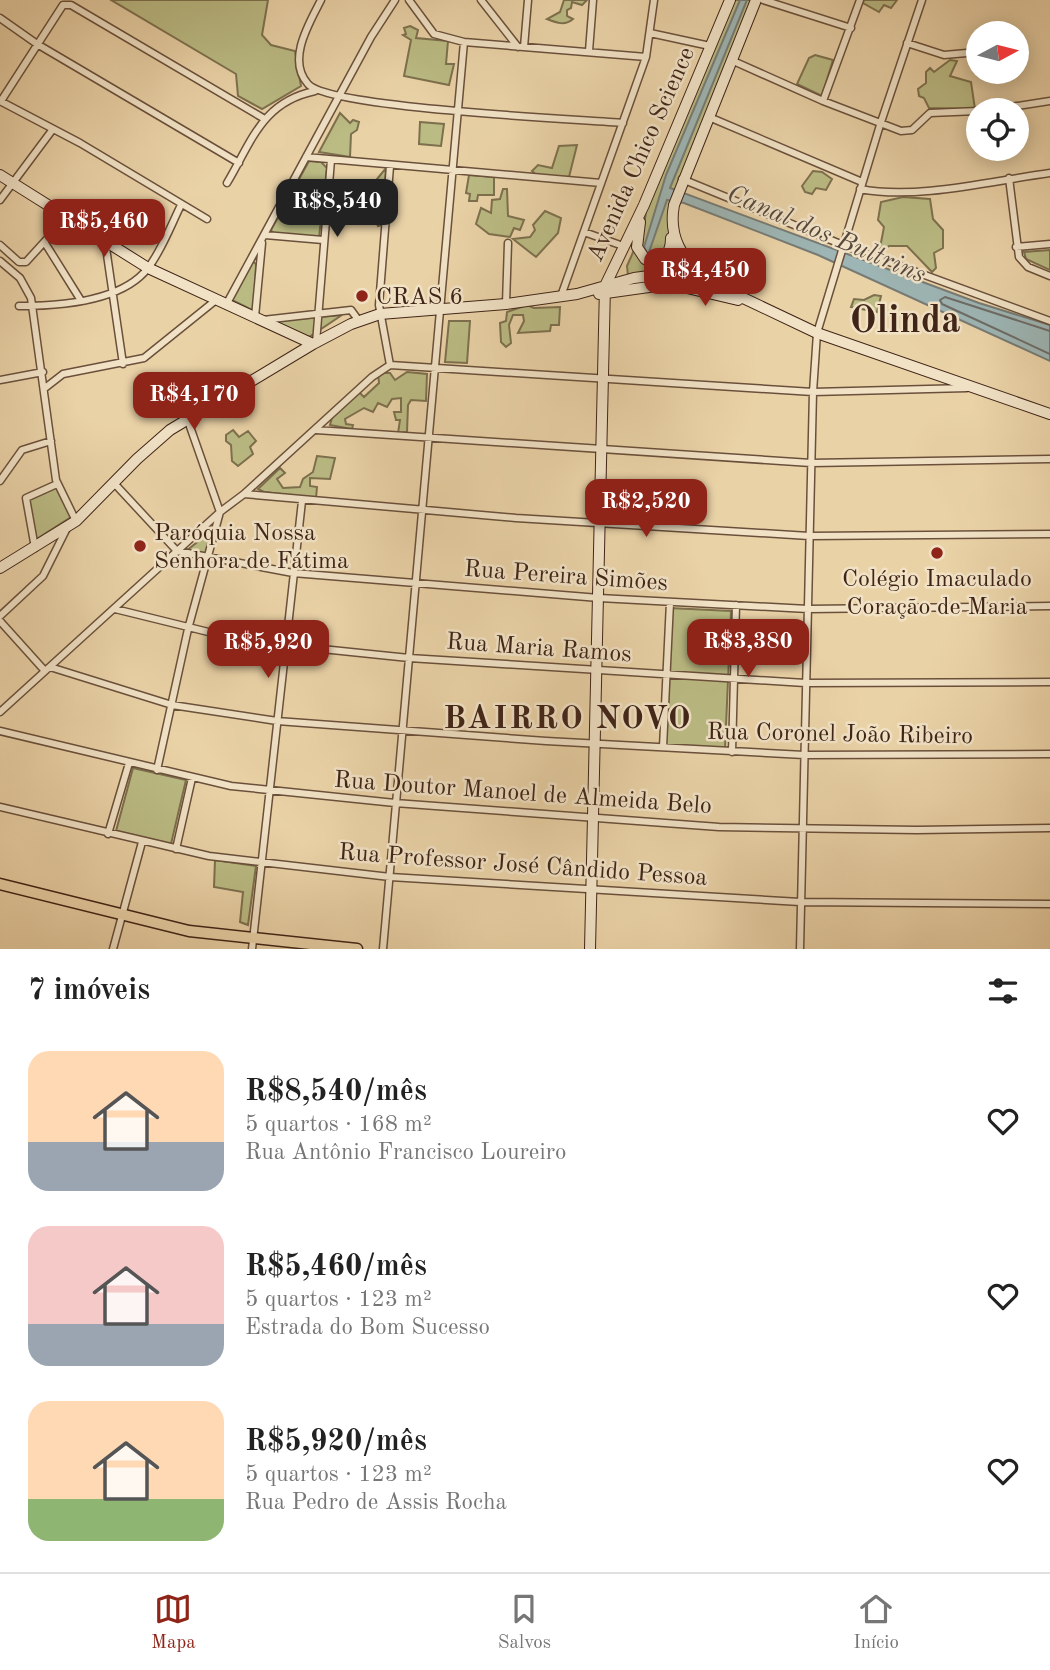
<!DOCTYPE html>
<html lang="pt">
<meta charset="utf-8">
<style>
:root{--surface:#fff;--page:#f2f2f2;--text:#222;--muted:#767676;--line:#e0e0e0;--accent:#8f2418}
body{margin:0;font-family:"Old Standard TT",serif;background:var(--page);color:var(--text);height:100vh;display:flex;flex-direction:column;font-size:26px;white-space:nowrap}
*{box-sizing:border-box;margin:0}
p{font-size:23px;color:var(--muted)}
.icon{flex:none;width:38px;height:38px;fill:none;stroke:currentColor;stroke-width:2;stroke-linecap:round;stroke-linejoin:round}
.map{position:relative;height:949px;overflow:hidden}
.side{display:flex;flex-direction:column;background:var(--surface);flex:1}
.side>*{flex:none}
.needle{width:46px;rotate:83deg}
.buttons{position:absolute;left:966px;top:21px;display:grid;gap:14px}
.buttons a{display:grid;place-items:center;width:63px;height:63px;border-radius:50%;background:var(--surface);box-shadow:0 4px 18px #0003;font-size:35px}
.price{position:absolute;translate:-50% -60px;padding:0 16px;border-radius:14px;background:var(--accent);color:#fff;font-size:23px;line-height:46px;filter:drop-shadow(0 2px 4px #0008)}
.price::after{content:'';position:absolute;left:50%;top:42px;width:21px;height:16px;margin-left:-10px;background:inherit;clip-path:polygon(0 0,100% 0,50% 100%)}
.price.selected{background:#222;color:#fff}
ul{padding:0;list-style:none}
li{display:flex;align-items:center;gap:21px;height:175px;padding:0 28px}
li span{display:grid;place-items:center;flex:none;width:196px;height:140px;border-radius:21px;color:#555}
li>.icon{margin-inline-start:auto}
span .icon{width:84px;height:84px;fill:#fffc;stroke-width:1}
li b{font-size:30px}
h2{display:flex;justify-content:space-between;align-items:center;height:84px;padding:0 28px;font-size:30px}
.dock{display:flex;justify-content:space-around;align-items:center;height:98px;border-top:2px solid var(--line);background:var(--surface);font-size:19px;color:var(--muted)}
.dock a{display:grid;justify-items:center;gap:4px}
.dock .selected{color:var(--accent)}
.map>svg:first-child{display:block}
</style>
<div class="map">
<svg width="1050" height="949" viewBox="0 0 1050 949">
<rect width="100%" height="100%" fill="#ead2a7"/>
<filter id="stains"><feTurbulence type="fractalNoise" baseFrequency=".00286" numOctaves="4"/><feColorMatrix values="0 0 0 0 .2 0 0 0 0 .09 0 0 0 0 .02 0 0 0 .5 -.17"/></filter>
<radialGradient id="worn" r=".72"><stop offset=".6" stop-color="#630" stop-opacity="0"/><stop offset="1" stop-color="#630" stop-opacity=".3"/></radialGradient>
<path fill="#bbbb84" stroke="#7d704e" stroke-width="2" d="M 111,0 L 268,0 L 262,35 L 271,45 L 295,51 L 301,86 L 262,109 L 238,96 L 236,74 Z
M 564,0 L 587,0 L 582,5 L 572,2 L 571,8 L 567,10 L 567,16 L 573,19 C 565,26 557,23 547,19 L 560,12 Z
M 733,0 L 753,0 L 669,209 L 669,247 L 657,259 L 641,252 L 647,203 Z
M 864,0 L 897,0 L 891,8 L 884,5 L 879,12 L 863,3 Z
M 410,26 L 418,30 L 416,38 L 448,41 L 446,64 L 454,64 L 449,85 L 404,76 L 411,40 L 403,35 L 406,34 L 404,28 Z
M 815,55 L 833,60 L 822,96 L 797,84 L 809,58 Z
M 950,60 L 957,61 L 950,76 L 971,82 L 975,109 L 929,108 L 924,98 L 919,96 L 918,89 L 926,83 L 926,72 L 930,68 L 934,72 Z
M 340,113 L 350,123 L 353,120 L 359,122 L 357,130 L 351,134 L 350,157 L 319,152 Z
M 420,122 L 444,124 L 441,146 L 419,144 Z
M 577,145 L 569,177 L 536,175 L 532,171 L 538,165 L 552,168 L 559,146 Z
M 309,161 L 321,162 L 327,168 L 319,237 L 273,233 L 271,230 Z
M 386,168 L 382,225 L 378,226 L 370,211 L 356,210 L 358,200 L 370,200 L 377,179 Z
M 813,171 L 822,172 L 832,179 L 826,190 L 816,188 L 812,194 L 805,192 L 802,186 Z
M 469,175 L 494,177 L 494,195 L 478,195 L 477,201 L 469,201 L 470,194 L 466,193 Z
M 503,189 L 507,189 L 508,216 L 524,220 L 520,230 L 514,228 L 510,237 L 489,234 L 476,224 L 481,208 L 491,213 L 492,200 L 500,199 Z
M 903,197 L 930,199 L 933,219 L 943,230 L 943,248 L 934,253 L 936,268 L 932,272 L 907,246 L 889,246 L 879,253 L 884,227 L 878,220 L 881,202 Z
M 545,211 L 561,218 L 558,233 L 536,257 L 513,239 L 530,237 L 535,230 L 533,225 Z
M 674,247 L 678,269 L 628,276 L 627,266 L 634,250 L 652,265 L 671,259 Z
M 1050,250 L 1050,270 L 1026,259 L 1024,252 Z
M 252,261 L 256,264 L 254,311 L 232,300 Z
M 874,295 L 881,296 L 877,312 L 851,307 L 854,299 L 864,300 Z
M 527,305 L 534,308 L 560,307 L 559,325 L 551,325 L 550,331 L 518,333 L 524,321 L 523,315 L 513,315 L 509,325 L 511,343 L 506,347 L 501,342 L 500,323 L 506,321 L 507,312 Z
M 342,315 L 309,337 L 273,322 L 276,321 Z
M 449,321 L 470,321 L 467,363 L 445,362 Z
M 407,372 L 427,374 L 426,401 L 411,400 L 408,405 L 407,432 L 398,433 L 400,420 L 396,420 L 394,412 L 401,412 L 401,398 L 392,399 L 387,407 L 378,403 L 373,412 L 364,408 L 345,419 L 346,424 L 353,425 L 352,429 L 330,425 L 333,414 L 359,392 L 364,397 L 379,383 L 378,373 L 390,373 L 395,380 Z
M 233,430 L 239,437 L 248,431 L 256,441 L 250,447 L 253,454 L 238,466 L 232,461 L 231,445 L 226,441 L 226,435 Z
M 317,456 L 335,458 L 330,479 L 310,478 L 310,486 L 317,487 L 316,498 L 264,492 L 258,489 L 280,468 L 285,473 L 277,479 L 283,488 L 300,487 L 303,479 L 313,472 Z
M 56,487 L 71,517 L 35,540 L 29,498 Z
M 216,527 L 206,556 L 185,552 Z
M 669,608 L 731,611 L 725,749 L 665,745 Z
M 133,768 L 186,780 L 171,844 L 116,831 Z
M 215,860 L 256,866 L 248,925 L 240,922 L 243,892 L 214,887 Z"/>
<path fill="#9db5b4" stroke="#777b75" stroke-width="2" d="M 740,0 L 747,0 L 670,188 L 979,303 L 1050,325 L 1050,361 L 818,255 L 684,203 L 667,200 L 648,255 L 644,247 L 666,175 Z"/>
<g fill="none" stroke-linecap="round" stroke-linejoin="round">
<path stroke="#6e6c66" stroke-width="2" d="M 1050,331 L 945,297 L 940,300 L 942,304 L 1050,354"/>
<defs>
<path id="street" d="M 321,0 C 310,22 286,60 308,84 C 329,108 576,119 623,123
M 409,0 L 434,34 L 464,42 L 646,57
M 481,0 L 518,47
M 763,0 L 851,28
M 0,18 L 37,44 L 239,163
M 650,33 L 710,46
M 907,43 L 944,55 L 978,52
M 1017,46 L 1020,46
M 524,47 L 528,0
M 589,51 L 593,0
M 731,60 L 823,101 L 901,131 L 912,130 L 930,113 L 978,111
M 0,101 L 80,143 L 207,219
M 1,101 L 63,5 L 71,5 L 263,118
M 823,101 L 860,0
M 991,110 L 1050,101
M 709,117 L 862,182
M 306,157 L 601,183
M 390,166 L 379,305 L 390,365
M 1009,178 L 1019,257 L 1028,267 L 1050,276
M 682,179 L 843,245 L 1050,321
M 227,183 C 252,141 262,102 315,91
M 860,189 C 917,200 991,181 1050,173
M 0,200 L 53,129
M 584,232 L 623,246
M 265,235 L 323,240
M 105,241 L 123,364
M 45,243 L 80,299
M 0,245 L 19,262 L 26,262 L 66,218
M 1016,247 L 1050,244
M 0,261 L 20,278 L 31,298 L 56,480 L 76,521
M 561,296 L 646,57 L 654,0
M 506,304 L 508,243
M 226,305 L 371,37 L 395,0
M 19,306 C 58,306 122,302 148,268 C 162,250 171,225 181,205
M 255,317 L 262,243
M 263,320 L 351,310 L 359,321
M 316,343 L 331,160
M 0,380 L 43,372
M 45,388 L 63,374 L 144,358 L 216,300
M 316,430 L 811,463 L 1050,459
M 0,481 L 22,450 L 51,441
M 113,482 L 177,551 L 293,573 L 599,598 L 808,609 L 1050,606
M 244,494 L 516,518 L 809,536 L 1050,534
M 35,548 L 26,498 L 57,484
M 115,609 L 245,641 L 409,658 L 805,683 L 1050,682
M 0,616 L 43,576 L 67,528
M 0,621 L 45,671
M 50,667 L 172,705 L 277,721 L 546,741 L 804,755 L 1050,754
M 0,712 L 220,512 L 244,494 L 372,377 L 390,365 L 813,392 L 967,388
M 0,731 L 231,786 L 395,803 L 719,827 L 917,830 L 1050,828
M 663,747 L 670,602
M 732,752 L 736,605
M 157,770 L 188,629 L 220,512 L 187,418
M 0,807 L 209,856 L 390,877 L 800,902 L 1050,904
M 108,834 L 129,763
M 176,849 L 192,778
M 113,949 L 142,842
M 252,949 L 302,501
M 383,949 L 464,42
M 800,949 L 813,392 L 817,333 L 880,125 L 922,0"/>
<path id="secondary" d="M 0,175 L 148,268 L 313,344
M 640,222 L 637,247 L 645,259 C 662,265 671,254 671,238
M 704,280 C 682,257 668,237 674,205 L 756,0
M 599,294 L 670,284 L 738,300
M 0,568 L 76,521 L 137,459 L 170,430 L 313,344 L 351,324 L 380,314 L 506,304 L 577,294 L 634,278 L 679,272 L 720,287 L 817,333 L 1050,414
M 590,949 L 605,286 L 644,205 L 730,0"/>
<path id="primary" d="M 0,884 L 189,931 L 357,949"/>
</defs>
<use href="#street" stroke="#6a503b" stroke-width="9"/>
<use href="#secondary" stroke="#3f2417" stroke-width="12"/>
<use href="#primary" stroke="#3f2417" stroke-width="13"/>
<use href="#street" stroke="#f1e2c6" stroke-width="6"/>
<use href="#secondary" stroke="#f1e2c6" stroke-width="10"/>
<use href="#primary" stroke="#ead2a7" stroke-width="10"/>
</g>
<g fill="#8f2418" stroke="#f1e2c6" stroke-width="2.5">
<circle cx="362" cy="296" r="7"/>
<circle cx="140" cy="546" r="7"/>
<circle cx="937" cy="553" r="7"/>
</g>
<g text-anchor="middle" stroke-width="5" stroke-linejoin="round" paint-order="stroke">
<g font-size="24" fill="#3f2417" stroke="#f1e2c6">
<text transform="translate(640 154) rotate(-66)" y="8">Avenida Chico Science</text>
<text transform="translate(566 575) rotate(4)" y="8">Rua Pereira Simões</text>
<text transform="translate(539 647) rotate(4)" y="8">Rua Maria Ramos</text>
<text transform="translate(840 733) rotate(1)" y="8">Rua Coronel João Ribeiro</text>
<text transform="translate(523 792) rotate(4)" y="8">Rua Doutor Manoel de Almeida Belo</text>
<text transform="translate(523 864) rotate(4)" y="8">Rua Professor José Cândido Pessoa</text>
</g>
<g font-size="24" fill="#3f2417" stroke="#f1e2c6" text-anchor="start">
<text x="376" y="304">CRAS 6</text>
<text x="154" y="540">Paróquia Nossa<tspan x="154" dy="28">Senhora de Fátima</tspan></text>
<text x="937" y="586" text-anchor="middle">Colégio Imaculado<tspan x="937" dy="28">Coração de Maria</tspan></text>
</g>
<g font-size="26" font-style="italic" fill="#56483e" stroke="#f1e2c6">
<text transform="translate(827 233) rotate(23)" y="9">Canal dos Bultrins</text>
</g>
<g font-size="32" font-weight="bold" letter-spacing="2" fill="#3f2417" stroke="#f1e2c6">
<text x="568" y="728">BAIRRO NOVO</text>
</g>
<g font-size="38" font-weight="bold" fill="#3f2417" stroke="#f1e2c6">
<text x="905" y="332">Olinda</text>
</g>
</g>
<rect width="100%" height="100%" filter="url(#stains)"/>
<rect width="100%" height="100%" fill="url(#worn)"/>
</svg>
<div class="buttons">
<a><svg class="needle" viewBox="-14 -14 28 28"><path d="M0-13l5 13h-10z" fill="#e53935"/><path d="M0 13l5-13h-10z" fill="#767676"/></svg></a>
<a><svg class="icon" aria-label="locate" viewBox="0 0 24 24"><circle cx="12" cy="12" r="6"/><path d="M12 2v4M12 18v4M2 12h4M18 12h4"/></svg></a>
</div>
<b class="price selected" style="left:337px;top:239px">R$8,540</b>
<b class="price" style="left:104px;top:259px">R$5,460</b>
<b class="price" style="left:705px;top:308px">R$4,450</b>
<b class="price" style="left:194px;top:432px">R$4,170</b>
<b class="price" style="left:646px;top:539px">R$2,520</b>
<b class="price" style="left:748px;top:679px">R$3,380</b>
<b class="price" style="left:268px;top:680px">R$5,920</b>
</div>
<section class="side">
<h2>7 imóveis<svg class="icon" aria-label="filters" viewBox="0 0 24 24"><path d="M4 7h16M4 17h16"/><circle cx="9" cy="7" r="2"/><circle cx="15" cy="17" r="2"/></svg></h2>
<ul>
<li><span style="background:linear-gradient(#ffd9b3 65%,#9aa5b1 0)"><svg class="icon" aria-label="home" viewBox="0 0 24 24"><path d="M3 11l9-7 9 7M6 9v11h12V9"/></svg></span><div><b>R$8,540/mês</b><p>5 quartos · 168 m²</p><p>Rua Antônio Francisco Loureiro</p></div><svg class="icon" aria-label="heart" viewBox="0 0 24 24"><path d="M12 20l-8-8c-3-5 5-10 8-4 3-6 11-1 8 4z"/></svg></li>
<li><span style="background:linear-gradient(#f6c9c9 70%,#9aa5b1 0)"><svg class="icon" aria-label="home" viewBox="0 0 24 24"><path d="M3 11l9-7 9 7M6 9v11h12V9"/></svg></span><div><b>R$5,460/mês</b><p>5 quartos · 123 m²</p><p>Estrada do Bom Sucesso</p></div><svg class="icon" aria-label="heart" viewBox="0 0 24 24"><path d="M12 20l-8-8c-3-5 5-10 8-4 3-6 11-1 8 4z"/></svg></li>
<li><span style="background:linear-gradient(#ffd9b3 70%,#8fb573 0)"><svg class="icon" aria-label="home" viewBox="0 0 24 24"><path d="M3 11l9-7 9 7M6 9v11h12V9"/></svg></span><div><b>R$5,920/mês</b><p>5 quartos · 123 m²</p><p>Rua Pedro de Assis Rocha</p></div><svg class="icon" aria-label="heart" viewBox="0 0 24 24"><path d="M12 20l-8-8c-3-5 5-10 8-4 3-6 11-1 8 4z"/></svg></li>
</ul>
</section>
<nav class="dock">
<a class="selected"><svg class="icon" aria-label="map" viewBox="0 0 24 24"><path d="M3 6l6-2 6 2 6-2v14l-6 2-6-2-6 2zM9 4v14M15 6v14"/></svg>Mapa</a>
<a><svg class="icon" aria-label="saved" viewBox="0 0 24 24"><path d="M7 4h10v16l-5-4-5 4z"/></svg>Salvos</a>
<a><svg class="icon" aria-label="home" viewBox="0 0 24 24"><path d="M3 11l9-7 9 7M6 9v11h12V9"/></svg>Início</a>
</nav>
